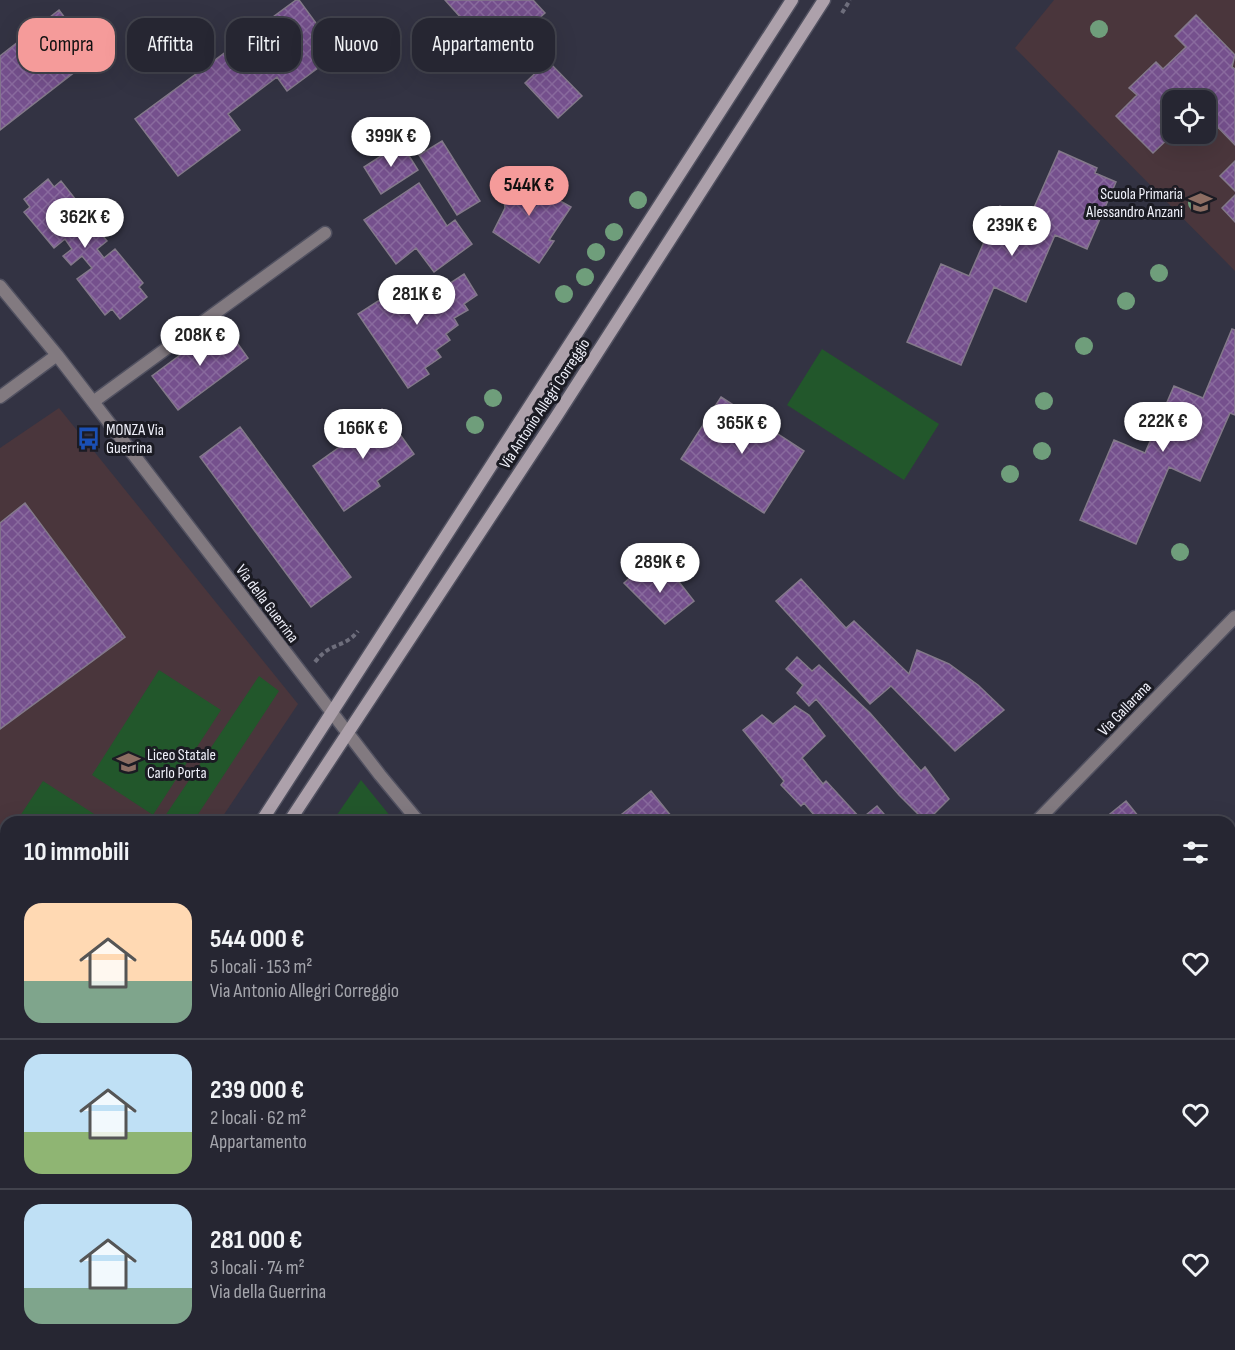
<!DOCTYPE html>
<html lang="it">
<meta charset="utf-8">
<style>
:root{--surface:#262632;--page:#32323e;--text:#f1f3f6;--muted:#a4a5ac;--line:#42434d;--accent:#f59b9a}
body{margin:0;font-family:"Sofia Sans Condensed",sans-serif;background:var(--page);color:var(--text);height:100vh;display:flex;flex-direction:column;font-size:22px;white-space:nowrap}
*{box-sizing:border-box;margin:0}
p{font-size:20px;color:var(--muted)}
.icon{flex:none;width:33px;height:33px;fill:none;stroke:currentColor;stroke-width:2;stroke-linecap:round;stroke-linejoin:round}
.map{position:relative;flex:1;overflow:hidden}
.side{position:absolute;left:0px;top:816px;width:1236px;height:534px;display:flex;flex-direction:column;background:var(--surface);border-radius:18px 18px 0 0;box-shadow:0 6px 24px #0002,0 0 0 2px var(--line)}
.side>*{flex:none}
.banner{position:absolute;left:18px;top:18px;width:600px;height:54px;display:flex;gap:12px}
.fabs{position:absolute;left:1162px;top:90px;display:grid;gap:12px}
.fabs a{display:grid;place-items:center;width:54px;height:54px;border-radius:12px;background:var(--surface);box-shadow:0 6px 24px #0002,0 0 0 2px var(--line);font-size:30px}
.price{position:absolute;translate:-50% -51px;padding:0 14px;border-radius:21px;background:#fff;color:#222;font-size:20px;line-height:39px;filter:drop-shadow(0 2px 3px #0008)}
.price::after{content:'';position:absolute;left:50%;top:36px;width:18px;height:14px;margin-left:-9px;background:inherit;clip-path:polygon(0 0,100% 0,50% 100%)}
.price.selected{background:var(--accent);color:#111}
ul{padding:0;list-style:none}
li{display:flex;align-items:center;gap:18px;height:150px;padding:0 24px}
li+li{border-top:2px solid var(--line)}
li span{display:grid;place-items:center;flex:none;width:168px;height:120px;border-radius:18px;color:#555}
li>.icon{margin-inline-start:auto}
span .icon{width:72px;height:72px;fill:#fffc;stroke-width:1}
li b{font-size:26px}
h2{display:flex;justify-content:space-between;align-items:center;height:72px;padding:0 24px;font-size:26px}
.chip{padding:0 21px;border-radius:18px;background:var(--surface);box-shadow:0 6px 24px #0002,0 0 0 2px var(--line);font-size:21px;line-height:54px}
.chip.selected{background:var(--accent);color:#111}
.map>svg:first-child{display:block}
</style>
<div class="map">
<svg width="1235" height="1350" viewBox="0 0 1235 1350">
<defs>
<pattern id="park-dots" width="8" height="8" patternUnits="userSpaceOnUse" patternTransform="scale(1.5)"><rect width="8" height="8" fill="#22572b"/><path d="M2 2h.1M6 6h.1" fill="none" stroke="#42704b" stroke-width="1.8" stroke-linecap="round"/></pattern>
<pattern id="building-cross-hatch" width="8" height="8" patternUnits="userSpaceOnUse" patternTransform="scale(1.5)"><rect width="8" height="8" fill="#75508d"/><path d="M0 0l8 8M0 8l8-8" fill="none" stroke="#896a9e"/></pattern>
</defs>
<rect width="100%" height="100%" fill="#333343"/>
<path fill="#4a363c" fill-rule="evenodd" d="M 1054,0 L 1235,0 L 1235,271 L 1015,48 ZM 1173,100 L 1206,100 L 1206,134 L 1173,134 Z
M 59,408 L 298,704 L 219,822 L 6,822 L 6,1100 L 0,1093 L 0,448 Z"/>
<path fill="#22572b" d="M 822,349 L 939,424 L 904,480 L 787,405 Z
M 159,670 L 221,710 L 153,815 L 92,775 Z
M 259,676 L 279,691 L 193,822 L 161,822 Z
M 361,780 L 395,822 L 332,822 Z
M 43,781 L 105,821 L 104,822 L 16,822 Z
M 6,838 L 6,907 L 0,903 L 0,847 Z"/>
<path fill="url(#park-dots)" d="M 1235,906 L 1235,1160 L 1230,1155 L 1230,910 Z"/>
<path fill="url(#building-cross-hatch)" stroke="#83798a" stroke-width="1.5" d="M 296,0 L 299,0 L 338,53 L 287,91 L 277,77 L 228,114 L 240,130 L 178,176 L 135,119 Z
M 445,0 L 533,0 L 545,13 L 496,57 Z
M 59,10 L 94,57 L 0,130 L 0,56 Z
M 1196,15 L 1235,55 L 1232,67 L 1235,69 L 1235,145 L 1206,115 L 1206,100 L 1173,100 L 1173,134 L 1153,153 L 1116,116 L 1137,95 L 1129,88 L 1156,62 L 1163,69 L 1186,47 L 1175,36 Z
M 548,61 L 582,96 L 558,118 L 525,83 Z
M 442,141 L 480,201 L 457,215 L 419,155 Z
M 401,143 L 418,170 L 381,194 L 364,167 Z
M 1059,151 L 1097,168 L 1095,173 L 1116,182 L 1087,249 L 1055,235 L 1026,302 L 994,287 L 961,365 L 907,342 L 941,264 L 969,276 L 1000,206 L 1029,219 Z
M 1235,161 L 1235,191 L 1220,176 Z
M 509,172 L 571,207 L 549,240 L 554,241 L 539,263 L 493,232 L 505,208 L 501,180 Z
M 48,179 L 54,187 L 61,181 L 91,219 L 80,228 L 87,237 L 97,229 L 107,241 L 97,249 L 104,258 L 115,249 L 143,283 L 139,287 L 147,297 L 120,319 L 112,309 L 105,315 L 77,279 L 92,268 L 82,256 L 71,265 L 63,256 L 72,249 L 65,239 L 54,248 L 24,212 L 30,207 L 24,199 Z
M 419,183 L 447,226 L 455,220 L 472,244 L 434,272 L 416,248 L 396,264 L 364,220 Z
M 1235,195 L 1235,222 L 1222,208 Z
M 464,274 L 477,295 L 464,304 L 468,310 L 454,318 L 458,325 L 446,334 L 450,340 L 436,350 L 441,357 L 425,368 L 429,374 L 408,388 L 358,314 L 392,292 L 398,302 L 421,286 L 429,297 Z
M 223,323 L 248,358 L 178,410 L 152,376 Z
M 1232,329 L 1235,330 L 1235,415 L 1230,413 L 1200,481 L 1169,467 L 1136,544 L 1080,520 L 1114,440 L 1145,453 L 1174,386 L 1203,398 Z
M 721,397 L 804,451 L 764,513 L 681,459 Z
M 382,409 L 414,454 L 377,481 L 380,486 L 344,511 L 313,466 L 345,443 L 341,437 Z
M 240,427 L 351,577 L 311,607 L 200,457 Z
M 25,503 L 125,637 L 0,729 L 0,523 Z
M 642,567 L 654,579 L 669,569 L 694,601 L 665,624 L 624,583 Z
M 801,579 L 846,628 L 854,621 L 909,674 L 917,650 L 949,664 L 978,685 L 1004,710 L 955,751 L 891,686 L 870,704 L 776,601 Z
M 797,657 L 812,671 L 819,665 L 870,713 L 921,771 L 925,767 L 949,799 L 926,822 L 899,795 L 816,699 L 809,706 L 797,693 L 803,685 L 786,669 Z
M 795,706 L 809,715 L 825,736 L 802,758 L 823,784 L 826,781 L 861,819 L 877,806 L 891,822 L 820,822 L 804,803 L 801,806 L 781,785 L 784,781 L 743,730 L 762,715 L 773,724 Z
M 651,791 L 676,822 L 612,822 Z
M 1126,801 L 1143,822 L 1100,822 Z
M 122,1344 L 149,1344 L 142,1350 L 127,1350 Z
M 361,1344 L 460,1344 L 460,1350 L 361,1350 Z
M 505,1344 L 601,1344 L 601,1350 L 505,1350 Z
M 812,1344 L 900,1344 L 896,1350 L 821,1350 Z"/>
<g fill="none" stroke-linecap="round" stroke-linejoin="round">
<defs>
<path id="lane" d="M 229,1344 L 234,1350"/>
<path id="street" d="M 0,286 L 57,355 L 380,775 L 419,822
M 0,397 L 57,355
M 93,402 L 325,233
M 1036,822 L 1235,617
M 1230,1222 L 1235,1230
M 1209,1344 L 1210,1350
M 698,1350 L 701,1344"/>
<path id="secondary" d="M 261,822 L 792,0
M 289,822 L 556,417 L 824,0
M 0,1216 L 6,1207
M 0,1270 L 6,1261"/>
</defs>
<use href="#lane" stroke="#515160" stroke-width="15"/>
<use href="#street" stroke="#515160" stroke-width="15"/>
<use href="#secondary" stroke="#515160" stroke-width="15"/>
<path stroke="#6e6e7c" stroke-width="4" stroke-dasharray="4.5 3" stroke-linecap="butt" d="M 842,13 L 850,0
M 315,662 C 331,641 344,649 358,631
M 1230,1054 L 1235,1060
M 1230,1161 L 1235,1167
M 0,1297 L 6,1288"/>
<use href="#lane" stroke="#827a80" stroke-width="12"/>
<use href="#street" stroke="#827a80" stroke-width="12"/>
<use href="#secondary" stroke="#ada1ab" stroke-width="12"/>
</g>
<g fill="#6f9e7b">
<circle cx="1099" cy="29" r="9"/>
<circle cx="638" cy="200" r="9"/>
<circle cx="1197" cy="203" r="9"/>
<circle cx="614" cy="232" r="9"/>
<circle cx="596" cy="252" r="9"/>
<circle cx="1159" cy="273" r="9"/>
<circle cx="585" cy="277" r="9"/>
<circle cx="564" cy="294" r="9"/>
<circle cx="1126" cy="301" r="9"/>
<circle cx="1084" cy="346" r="9"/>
<circle cx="493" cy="398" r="9"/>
<circle cx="1044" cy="401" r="9"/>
<circle cx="475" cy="425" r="9"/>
<circle cx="1042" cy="451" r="9"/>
<circle cx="1010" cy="474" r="9"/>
<circle cx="1180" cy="552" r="9"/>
</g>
<defs>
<symbol id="school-bare" viewBox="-9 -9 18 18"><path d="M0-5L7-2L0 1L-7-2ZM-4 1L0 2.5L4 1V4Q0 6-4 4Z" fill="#8d6e63" stroke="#1b1b23" stroke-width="2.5" paint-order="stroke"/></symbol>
<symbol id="bus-bare" viewBox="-9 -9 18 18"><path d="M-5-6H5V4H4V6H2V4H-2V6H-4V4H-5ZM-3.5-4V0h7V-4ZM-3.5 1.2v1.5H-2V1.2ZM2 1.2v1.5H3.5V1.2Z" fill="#1a4fb4" stroke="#1b1b23" stroke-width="2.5" paint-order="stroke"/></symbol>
</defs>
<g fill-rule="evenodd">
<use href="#school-bare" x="1184" y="186" width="33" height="33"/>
<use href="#bus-bare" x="72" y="422" width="33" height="33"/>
<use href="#school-bare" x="112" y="746" width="33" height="33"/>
</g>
<g text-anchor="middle" stroke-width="6" stroke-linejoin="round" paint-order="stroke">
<g font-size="16" fill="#f0f1fb" stroke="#1b1b23" text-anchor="start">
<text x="1183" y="199" text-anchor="end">Scuola Primaria<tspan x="1183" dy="18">Alessandro Anzani</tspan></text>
<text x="106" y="435">MONZA Via<tspan x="106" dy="18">Guerrina</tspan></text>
<text x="147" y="760">Liceo Statale<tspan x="147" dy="18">Carlo Porta</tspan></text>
</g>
<g font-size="16" fill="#f0f1fb" stroke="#1b1b23">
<text transform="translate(544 403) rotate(-57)" y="6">Via Antonio Allegri Correggio</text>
<text transform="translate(268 603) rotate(53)" y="6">Via della Guerrina</text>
<text transform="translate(1124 708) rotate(-46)" y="6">Via Gallarana</text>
</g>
</g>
</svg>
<div class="fabs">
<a><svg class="icon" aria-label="locate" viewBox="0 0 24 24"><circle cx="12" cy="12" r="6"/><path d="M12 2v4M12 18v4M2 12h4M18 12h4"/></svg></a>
</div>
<b class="price" style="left:391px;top:168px">399K €</b>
<b class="price selected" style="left:529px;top:217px">544K €</b>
<b class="price" style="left:85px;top:249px">362K €</b>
<b class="price" style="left:1012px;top:257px">239K €</b>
<b class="price" style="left:417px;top:326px">281K €</b>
<b class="price" style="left:200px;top:367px">208K €</b>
<b class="price" style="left:1163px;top:453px">222K €</b>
<b class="price" style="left:742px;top:455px">365K €</b>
<b class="price" style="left:363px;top:460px">166K €</b>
<b class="price" style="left:660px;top:594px">289K €</b>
<div class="banner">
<a class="chip selected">Compra</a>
<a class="chip">Affitta</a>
<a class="chip">Filtri</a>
<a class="chip">Nuovo</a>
<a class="chip">Appartamento</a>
</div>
<section class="side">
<h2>10 immobili<svg class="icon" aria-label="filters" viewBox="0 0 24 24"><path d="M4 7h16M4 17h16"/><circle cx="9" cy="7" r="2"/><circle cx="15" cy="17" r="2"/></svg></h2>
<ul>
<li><span style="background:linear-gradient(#ffd9b3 65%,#7fa58c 0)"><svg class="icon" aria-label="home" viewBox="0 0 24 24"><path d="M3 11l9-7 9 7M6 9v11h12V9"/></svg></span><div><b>544 000 €</b><p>5 locali · 153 m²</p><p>Via Antonio Allegri Correggio</p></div><svg class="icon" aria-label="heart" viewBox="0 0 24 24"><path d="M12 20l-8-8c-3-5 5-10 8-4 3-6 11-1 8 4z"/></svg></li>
<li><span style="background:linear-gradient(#bfe0f5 65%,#8fb573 0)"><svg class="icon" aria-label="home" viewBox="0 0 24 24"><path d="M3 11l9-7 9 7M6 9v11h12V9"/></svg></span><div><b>239 000 €</b><p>2 locali · 62 m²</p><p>Appartamento</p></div><svg class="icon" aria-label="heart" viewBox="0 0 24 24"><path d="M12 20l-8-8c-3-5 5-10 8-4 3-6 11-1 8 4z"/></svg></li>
<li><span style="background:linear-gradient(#bfe0f5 70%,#7fa58c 0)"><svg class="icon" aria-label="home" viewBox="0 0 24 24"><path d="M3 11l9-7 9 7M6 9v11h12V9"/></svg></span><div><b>281 000 €</b><p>3 locali · 74 m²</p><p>Via della Guerrina</p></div><svg class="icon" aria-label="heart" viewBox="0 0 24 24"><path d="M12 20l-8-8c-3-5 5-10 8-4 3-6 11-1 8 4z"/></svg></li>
</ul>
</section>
</div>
